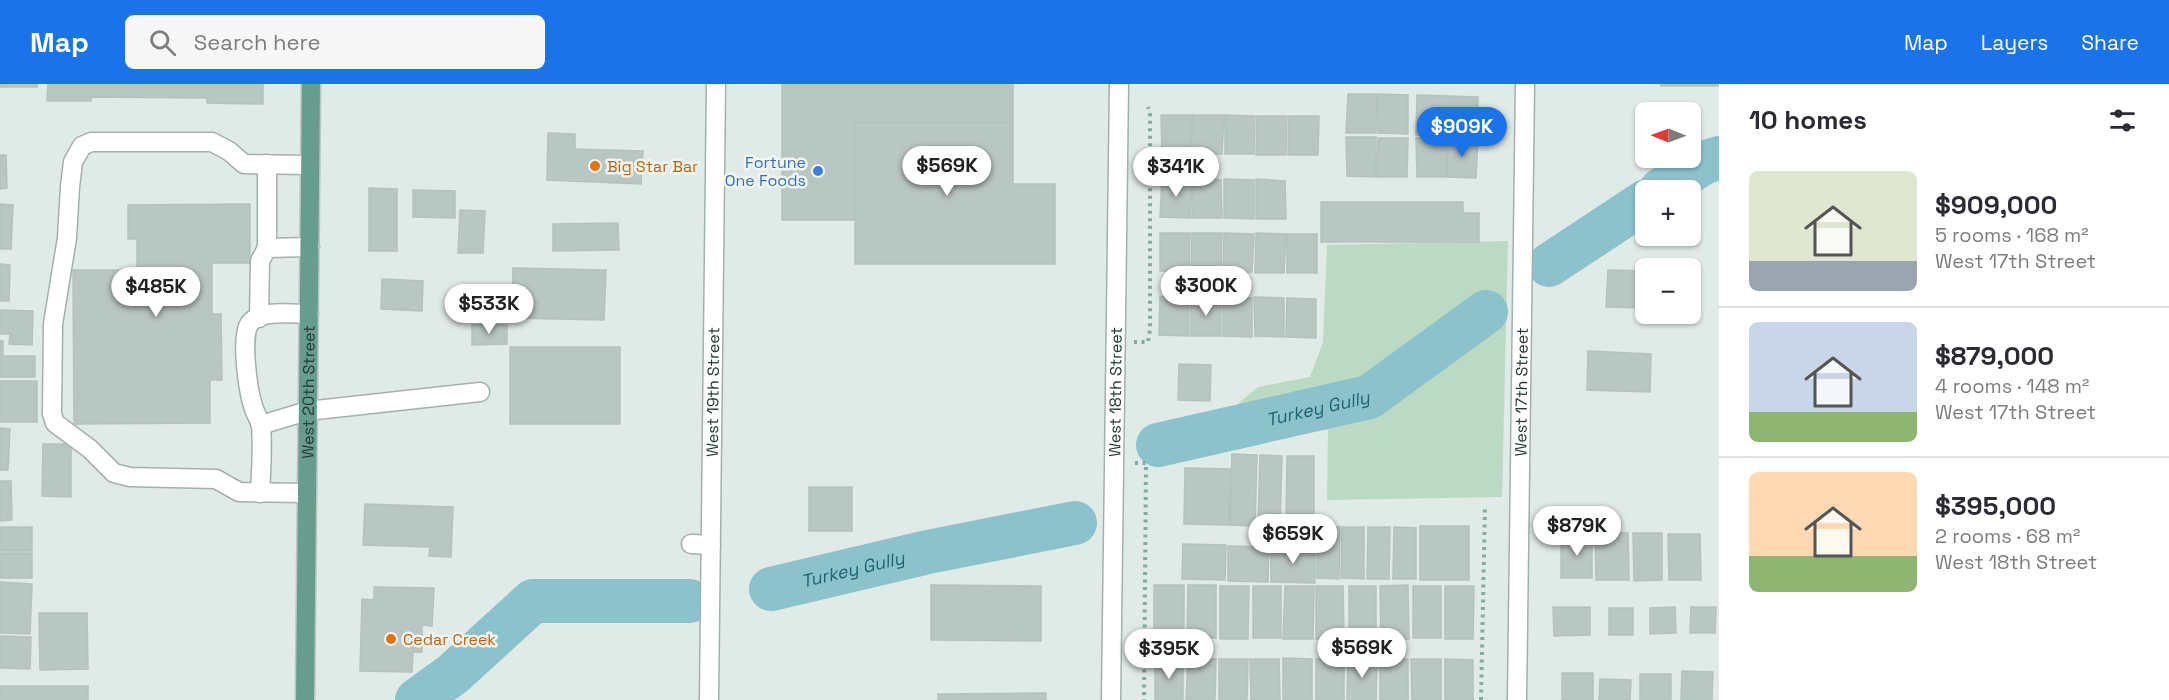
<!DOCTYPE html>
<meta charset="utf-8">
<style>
:root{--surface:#fff;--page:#f7f7f7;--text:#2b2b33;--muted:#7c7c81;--line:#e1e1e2;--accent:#1a73e8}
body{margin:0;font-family:"Space Grotesk",sans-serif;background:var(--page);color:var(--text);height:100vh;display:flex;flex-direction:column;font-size:22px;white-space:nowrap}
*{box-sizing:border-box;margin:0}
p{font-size:20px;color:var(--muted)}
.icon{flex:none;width:33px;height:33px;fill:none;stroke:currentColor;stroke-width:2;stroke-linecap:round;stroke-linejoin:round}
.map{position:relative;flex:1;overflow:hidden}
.drawer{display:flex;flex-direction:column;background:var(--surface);width:450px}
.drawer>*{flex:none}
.needle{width:39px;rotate:271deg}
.buttons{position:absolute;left:1635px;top:18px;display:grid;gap:12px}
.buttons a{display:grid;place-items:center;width:66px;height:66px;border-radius:9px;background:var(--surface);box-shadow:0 2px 4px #0004;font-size:30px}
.price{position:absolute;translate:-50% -51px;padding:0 14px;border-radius:21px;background:#fff;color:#222;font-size:20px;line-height:39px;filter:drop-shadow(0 2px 3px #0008)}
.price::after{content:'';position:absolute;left:50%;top:36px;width:18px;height:14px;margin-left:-9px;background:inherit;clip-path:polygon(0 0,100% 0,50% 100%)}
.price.on{background:var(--accent);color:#fff}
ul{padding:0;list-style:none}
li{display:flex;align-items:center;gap:18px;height:150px;padding:0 30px}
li+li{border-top:2px solid var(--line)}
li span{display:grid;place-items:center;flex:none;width:168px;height:120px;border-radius:9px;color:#555}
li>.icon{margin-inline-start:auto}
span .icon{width:72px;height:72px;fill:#fffc;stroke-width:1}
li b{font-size:26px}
h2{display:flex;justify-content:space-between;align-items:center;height:72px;padding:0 30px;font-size:26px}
header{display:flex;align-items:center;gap:36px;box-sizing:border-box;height:84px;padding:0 30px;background:var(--accent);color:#fff}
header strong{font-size:28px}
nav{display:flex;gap:33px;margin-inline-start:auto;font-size:21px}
.search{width:420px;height:54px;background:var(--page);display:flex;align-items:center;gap:15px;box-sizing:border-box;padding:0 21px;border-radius:9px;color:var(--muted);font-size:22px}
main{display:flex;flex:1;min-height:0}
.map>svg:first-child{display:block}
</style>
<header>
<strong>Map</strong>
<div class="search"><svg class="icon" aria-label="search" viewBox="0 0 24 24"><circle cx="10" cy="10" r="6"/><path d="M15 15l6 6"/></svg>Search here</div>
<nav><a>Map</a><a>Layers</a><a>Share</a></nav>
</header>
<main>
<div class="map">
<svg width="1719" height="616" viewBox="0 0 1719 616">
<rect width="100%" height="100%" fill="#e0eae6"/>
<path fill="#badac3" d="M 1508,157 L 1502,413 L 1327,416 L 1328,346 L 1264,344 L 1204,373 L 1151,372 L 1152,342 L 1220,335 L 1258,303 L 1310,293 L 1323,258 L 1327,161 Z"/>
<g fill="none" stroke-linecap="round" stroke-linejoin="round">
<g stroke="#8bc2cc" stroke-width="44">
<path d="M 1661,106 L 1703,79 L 1719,74"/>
<path d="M 1549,181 L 1646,117"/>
<path id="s1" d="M 1158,361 L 1369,313 L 1486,228"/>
<path id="s2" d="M 771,505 L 928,468 L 1075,439"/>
<path d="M 417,616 L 453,590 L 533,517 L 690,517"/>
</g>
</g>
<path fill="#b9c7c2" stroke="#b3c3bc" stroke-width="1.5" d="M 0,0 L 37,0 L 37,3 L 0,3 Z
M 48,0 L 263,0 L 263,20 L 207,19 L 207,14 L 91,13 L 91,17 L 47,17 Z
M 782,0 L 1013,0 L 1013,38 L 855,38 L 855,136 L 782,136 Z
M 1661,0 L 1719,0 L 1719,2 L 1661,2 Z
M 1348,10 L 1377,10 L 1376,49 L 1346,49 Z
M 1378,10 L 1408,11 L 1408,50 L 1378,49 Z
M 1417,11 L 1478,13 L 1477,52 L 1416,51 Z
M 1161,31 L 1192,31 L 1191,70 L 1162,69 Z
M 1193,31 L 1224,31 L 1222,70 L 1193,70 Z
M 1225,31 L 1255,32 L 1254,70 L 1225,70 Z
M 1257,32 L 1287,32 L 1286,71 L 1256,71 Z
M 1289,32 L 1319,32 L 1318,71 L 1288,71 Z
M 855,38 L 1013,38 L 1013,100 L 1055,100 L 1055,180 L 855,180 Z
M 548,49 L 575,50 L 575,65 L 643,67 L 641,100 L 547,96 Z
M 1346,53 L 1376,53 L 1376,93 L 1347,92 Z
M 1378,54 L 1408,54 L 1407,93 L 1377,93 Z
M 1416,54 L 1446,54 L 1446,93 L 1417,93 Z
M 1448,54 L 1478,54 L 1476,94 L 1447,93 Z
M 0,71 L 6,71 L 7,104 L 0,105 Z
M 1191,94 L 1190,134 L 1160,133 L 1162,95 Z
M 1192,95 L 1221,96 L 1222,134 L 1192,134 Z
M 1224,95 L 1254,96 L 1254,135 L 1224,134 Z
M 1256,95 L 1285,97 L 1286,135 L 1256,135 Z
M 369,104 L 397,105 L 397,167 L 369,167 Z
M 413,106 L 455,107 L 455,134 L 413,133 Z
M 1321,118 L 1463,118 L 1463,129 L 1479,129 L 1479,158 L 1321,158 Z
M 0,120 L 13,121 L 11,165 L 0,165 Z
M 250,120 L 250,179 L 212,179 L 212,230 L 221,230 L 222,296 L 210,296 L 210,339 L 74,340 L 73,186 L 137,186 L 137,155 L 128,155 L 128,121 Z
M 460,126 L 485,127 L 483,169 L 458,169 Z
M 618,139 L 619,166 L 553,167 L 553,140 Z
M 1160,149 L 1190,149 L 1189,188 L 1160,187 Z
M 1192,149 L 1222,149 L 1221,188 L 1191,188 Z
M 1224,149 L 1254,150 L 1252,188 L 1223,189 Z
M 1256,149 L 1286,150 L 1284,189 L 1255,189 Z
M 1287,150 L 1317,150 L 1317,189 L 1287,189 Z
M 0,180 L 10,181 L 9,217 L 0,217 Z
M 513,184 L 606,186 L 604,236 L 512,234 Z
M 1608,186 L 1646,187 L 1646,224 L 1606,223 Z
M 382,195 L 423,197 L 422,227 L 381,225 Z
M 1160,213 L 1189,213 L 1189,252 L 1159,251 Z
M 1191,213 L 1221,214 L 1221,252 L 1191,252 Z
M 1223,213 L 1252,214 L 1252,253 L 1223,252 Z
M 1254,213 L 1284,214 L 1284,253 L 1255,252 Z
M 1287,214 L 1316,215 L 1316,254 L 1286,253 Z
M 0,226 L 33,227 L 32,261 L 9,260 L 10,250 L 0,250 Z
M 472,241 L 507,241 L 507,260 L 472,261 Z
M 0,257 L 3,257 L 3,272 L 35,272 L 35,293 L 0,293 Z
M 510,263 L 620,263 L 620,340 L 510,340 Z
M 1588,267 L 1651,270 L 1650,308 L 1587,306 Z
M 1179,280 L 1211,281 L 1210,317 L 1178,316 Z
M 0,297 L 37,297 L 37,338 L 0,338 Z
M 0,344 L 10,345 L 8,386 L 0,386 Z
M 43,360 L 71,360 L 71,413 L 42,412 Z
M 1232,370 L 1257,371 L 1255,442 L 1230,441 Z
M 1260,371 L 1282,372 L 1280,441 L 1258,441 Z
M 1287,372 L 1314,372 L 1314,442 L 1286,442 Z
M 1185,384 L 1231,385 L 1229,441 L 1184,440 Z
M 0,397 L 11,397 L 12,436 L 0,437 Z
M 809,403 L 852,403 L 852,447 L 809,447 Z
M 365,420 L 453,423 L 451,473 L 429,472 L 430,463 L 363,461 Z
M 1317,442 L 1340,443 L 1339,495 L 1317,494 Z
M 1420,442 L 1469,442 L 1469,496 L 1420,496 Z
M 0,443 L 32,443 L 32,467 L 0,467 Z
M 1342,443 L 1364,443 L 1364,495 L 1341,494 Z
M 1368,443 L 1390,443 L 1389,495 L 1367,495 Z
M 1394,443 L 1416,444 L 1416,495 L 1393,495 Z
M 1595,449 L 1628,449 L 1629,496 L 1596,496 Z
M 1633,449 L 1662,449 L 1662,496 L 1634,497 Z
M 1668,450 L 1700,450 L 1701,496 L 1669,496 Z
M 1592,452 L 1592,494 L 1561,494 L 1561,453 Z
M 1183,460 L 1226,461 L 1225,496 L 1182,495 Z
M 1228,462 L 1269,463 L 1268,498 L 1228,497 Z
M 1271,463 L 1315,463 L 1315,499 L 1271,498 Z
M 0,469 L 32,469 L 32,494 L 0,494 Z
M 0,498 L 32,500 L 30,550 L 0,549 Z
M 931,501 L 1041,502 L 1041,557 L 931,556 Z
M 1154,501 L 1184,501 L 1184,555 L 1154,555 Z
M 1188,501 L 1216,501 L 1216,554 L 1187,554 Z
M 1408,501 L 1409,555 L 1381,555 L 1380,502 Z
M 1220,502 L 1249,502 L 1248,555 L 1220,555 Z
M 1253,502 L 1281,502 L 1281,554 L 1253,554 Z
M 1285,502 L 1314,502 L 1313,555 L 1283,555 Z
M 1316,502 L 1343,502 L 1344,555 L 1316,555 Z
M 1349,502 L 1376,502 L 1376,554 L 1349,554 Z
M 1413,502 L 1441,502 L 1441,554 L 1413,554 Z
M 1445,502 L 1474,502 L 1473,555 L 1445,555 Z
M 374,503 L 434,504 L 432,542 L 422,541 L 422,568 L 413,568 L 412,588 L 360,587 L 362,515 L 374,516 Z
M 1553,523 L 1590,523 L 1590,551 L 1554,552 Z
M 1675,523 L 1676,549 L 1650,550 L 1650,524 Z
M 1691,523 L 1716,523 L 1715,549 L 1690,549 Z
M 1609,524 L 1633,524 L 1633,551 L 1609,551 Z
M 39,529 L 87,529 L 88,585 L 40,586 Z
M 0,552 L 31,553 L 30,585 L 0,584 Z
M 1188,574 L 1216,575 L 1215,616 L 1186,616 Z
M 1283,574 L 1312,575 L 1312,616 L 1283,616 Z
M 1348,574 L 1377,575 L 1376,616 L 1347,616 Z
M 1155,575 L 1183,575 L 1183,616 L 1155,616 Z
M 1219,575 L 1248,575 L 1247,616 L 1219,616 Z
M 1250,575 L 1279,575 L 1280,616 L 1251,616 Z
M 1316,575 L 1344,575 L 1344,616 L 1316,616 Z
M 1380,575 L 1408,575 L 1408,616 L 1380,616 Z
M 1411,575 L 1441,575 L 1441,616 L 1412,616 Z
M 1445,575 L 1473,576 L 1473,616 L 1445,616 Z
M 1682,587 L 1713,588 L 1712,616 L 1681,616 Z
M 1562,589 L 1593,589 L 1593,616 L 1562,616 Z
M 1640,590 L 1671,590 L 1671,616 L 1640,616 Z
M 1600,595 L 1631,596 L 1630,616 L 1599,616 Z
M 0,602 L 88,602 L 88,616 L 0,616 Z
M 1046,609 L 1046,616 L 938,616 L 938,610 Z"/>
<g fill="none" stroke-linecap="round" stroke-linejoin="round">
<defs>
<g id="minor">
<path d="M 267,164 L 267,80"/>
<path d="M 259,234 L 260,177 L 267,164 L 310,163"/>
<path d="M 261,341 L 307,327 L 480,308"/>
<path d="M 260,409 C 261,387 263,365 261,343 C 260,336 255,329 253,322 C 248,306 240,252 250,239 C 261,225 293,230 309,230"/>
<path d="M 307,409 L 239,408 L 216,395 L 130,393 L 114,389 L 90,365 L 55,339 L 52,330 L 53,240 L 67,154 L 70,103 L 73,78 L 82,62 L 91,58 L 212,58 L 229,67 L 244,80 L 310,81"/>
<path d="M 691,460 L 711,461"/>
<path id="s3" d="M 709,616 L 716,0"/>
<path id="s4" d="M 1111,616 L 1119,0"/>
<path id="s5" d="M 1517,616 L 1525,0"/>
</g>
<g id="major">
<path id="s6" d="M 305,616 L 311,0"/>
</g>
</defs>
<use href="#minor" stroke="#a3b1ad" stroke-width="21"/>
<use href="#major" stroke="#bdc4c2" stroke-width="21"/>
<path stroke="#82ac9f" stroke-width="4" stroke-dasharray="3 4.5" stroke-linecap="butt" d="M 1134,258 L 1148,258 L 1150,246 L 1150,31 L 1148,23
M 1135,379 L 1146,379 L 1144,616
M 1481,616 L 1485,421"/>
<use href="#minor" stroke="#fff" stroke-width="18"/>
<use href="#major" stroke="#679d8f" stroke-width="18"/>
</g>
<g fill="#e8710a" stroke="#f0f7f3" stroke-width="2">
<circle cx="595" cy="82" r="6"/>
<circle cx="391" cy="555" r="6"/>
</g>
<circle fill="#3f7fe0" stroke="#f0f7f3" stroke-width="2" cx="818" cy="87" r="6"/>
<g text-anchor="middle" stroke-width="5" stroke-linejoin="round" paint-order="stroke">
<g font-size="16" fill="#366cbe" stroke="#f0f7f3" text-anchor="end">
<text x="806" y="84">Fortune<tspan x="806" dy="18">One Foods</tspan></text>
</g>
<g font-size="16" fill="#c56008" stroke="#f0f7f3" text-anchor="start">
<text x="607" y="88">Big Star Bar</text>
<text x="403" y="561">Cedar Creek</text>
</g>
<g font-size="16" fill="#223933" stroke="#f0f7f3">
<text dy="6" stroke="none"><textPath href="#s6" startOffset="308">West 20th Street</textPath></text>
<text dy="6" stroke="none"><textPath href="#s3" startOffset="308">West 19th Street</textPath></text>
<text dy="6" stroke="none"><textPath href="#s4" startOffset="308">West 18th Street</textPath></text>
<text dy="6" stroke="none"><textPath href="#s5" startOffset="308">West 17th Street</textPath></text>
</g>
<g font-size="18" font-style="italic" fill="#206371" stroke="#f0f7f3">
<text dy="6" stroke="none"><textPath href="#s1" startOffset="164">Turkey Gully</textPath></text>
<text dy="6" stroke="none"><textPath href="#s2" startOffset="84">Turkey Gully</textPath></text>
</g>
</g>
</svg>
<div class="buttons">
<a><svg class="needle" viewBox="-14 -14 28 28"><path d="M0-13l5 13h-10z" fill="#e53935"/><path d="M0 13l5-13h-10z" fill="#7c7c81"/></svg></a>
<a>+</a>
<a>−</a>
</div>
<b class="price on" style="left:1462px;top:74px">$909K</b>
<b class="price" style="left:947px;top:113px">$569K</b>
<b class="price" style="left:1176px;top:114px">$341K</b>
<b class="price" style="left:1206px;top:233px">$300K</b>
<b class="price" style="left:156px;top:234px">$485K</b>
<b class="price" style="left:489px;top:251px">$533K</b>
<b class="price" style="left:1577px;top:473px">$879K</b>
<b class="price" style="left:1293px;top:481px">$659K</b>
<b class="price" style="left:1362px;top:595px">$569K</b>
<b class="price" style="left:1169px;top:596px">$395K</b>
</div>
<section class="drawer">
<h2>10 homes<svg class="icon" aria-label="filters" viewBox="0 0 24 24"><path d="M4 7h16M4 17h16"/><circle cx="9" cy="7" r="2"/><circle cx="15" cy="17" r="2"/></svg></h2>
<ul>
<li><span style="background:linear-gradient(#dfe7d0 75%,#9aa5b1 0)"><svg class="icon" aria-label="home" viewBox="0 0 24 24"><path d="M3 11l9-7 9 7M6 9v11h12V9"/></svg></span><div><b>$909,000</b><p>5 rooms · 168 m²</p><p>West 17th Street</p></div></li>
<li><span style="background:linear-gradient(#c9d6e8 75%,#8fb573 0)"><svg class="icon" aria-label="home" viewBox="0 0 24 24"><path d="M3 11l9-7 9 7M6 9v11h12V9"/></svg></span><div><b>$879,000</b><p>4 rooms · 148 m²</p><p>West 17th Street</p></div></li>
<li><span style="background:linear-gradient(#ffd9b3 70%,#8fb573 0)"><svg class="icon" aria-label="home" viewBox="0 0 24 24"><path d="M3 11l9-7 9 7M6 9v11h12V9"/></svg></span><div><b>$395,000</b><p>2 rooms · 68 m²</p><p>West 18th Street</p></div></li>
</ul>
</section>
</main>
